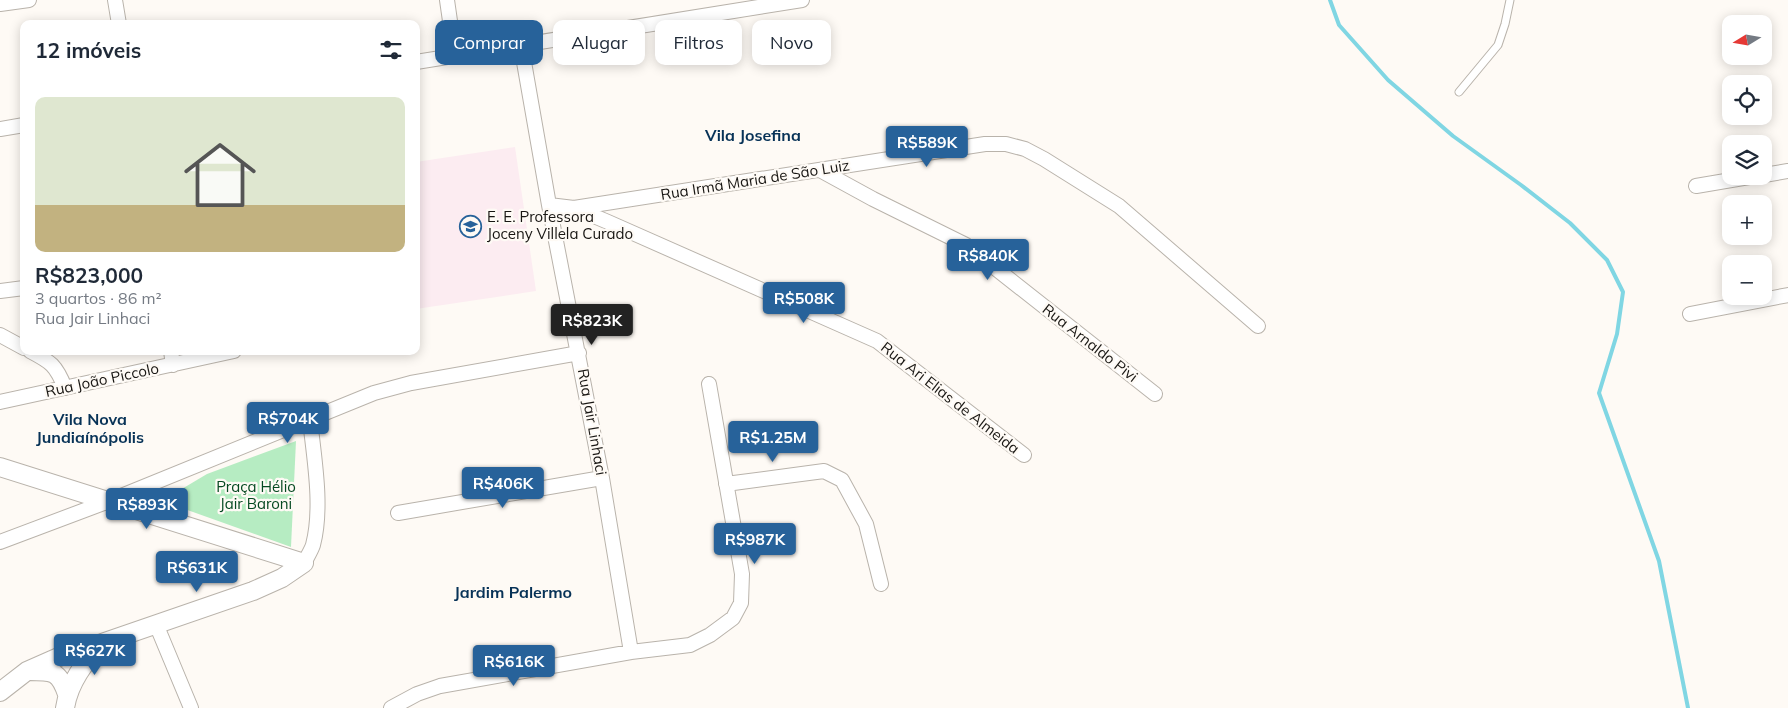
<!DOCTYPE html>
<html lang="pt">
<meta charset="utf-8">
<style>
:root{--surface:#fff;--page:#f6f6f7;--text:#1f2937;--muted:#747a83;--accent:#27629a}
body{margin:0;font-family:Mulish,sans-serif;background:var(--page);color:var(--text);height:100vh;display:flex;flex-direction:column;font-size:19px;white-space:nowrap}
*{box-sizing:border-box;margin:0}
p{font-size:16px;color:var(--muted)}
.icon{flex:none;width:28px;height:28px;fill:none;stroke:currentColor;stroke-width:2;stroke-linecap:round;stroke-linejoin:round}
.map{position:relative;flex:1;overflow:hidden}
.drawer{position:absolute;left:20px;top:20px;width:400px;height:335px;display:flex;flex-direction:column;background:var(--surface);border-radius:10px;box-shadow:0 2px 12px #0003}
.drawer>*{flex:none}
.banner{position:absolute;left:435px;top:20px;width:475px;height:45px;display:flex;gap:10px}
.needle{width:32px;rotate:259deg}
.controls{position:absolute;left:1722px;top:15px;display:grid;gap:10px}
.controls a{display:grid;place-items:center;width:50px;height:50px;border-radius:10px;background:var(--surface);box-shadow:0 2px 12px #0003;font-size:25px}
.price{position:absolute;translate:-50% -42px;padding:0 11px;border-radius:5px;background:var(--accent);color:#fff;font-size:16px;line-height:32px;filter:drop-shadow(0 1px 2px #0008)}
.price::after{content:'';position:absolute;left:50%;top:30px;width:15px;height:11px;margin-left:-8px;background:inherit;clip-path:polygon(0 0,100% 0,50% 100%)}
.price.current{background:#222;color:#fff}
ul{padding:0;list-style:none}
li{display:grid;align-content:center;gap:10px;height:265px;padding:0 15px}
li span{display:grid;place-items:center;height:155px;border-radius:10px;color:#555}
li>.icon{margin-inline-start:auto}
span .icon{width:90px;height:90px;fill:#fffc;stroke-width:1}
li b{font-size:21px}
h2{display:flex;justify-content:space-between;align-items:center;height:60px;padding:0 15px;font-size:21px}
.pill{padding:0 18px;border-radius:10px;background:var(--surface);box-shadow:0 2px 12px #0003;font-size:18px;line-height:45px}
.pill.current{background:var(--accent);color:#fff}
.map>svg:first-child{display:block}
</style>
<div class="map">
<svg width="1788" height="708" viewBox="0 0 1788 708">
<rect width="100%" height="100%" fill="#fefaf5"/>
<path fill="#fcecf1" d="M 515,147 L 536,291 L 416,309 L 416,162 Z"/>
<path fill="#b6ecc2" d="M 296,441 L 291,547 L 179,507 L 170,496 L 207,474 Z"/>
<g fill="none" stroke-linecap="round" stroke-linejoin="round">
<path stroke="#80d6e3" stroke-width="4" d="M 1330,0 L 1339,25 L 1388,80 L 1453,136 L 1521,185 L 1570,223 L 1607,260 L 1623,292 L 1617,334 L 1599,393 L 1659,561 L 1688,708"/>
<defs>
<path id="service" d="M 1459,92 L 1498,45 L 1505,24 L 1510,0"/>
<path id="minor" d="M 115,0 L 119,24
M 447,0 L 455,56
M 0,4 L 29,0
M 521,45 L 549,205 L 602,478 L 631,652
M 416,62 L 802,0
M 0,129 L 24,125
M 820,170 L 873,199 L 966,245 L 1155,394
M 1764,175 L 1788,171
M 1696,186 L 1755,176
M 549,205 L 574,208 L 985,144 L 1006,144 L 1025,149 L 1044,159 L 1119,206 L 1258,326
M 575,208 L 608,222 L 877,341 L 1024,455
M 0,291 L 24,288
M 1690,314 L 1788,295
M 0,335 L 24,348
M 30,351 C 51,362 56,365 65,388
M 171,351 L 173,365
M 0,402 L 234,351
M 726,484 L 824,471 L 842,480 L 866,524 L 881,584
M 398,513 L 602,478
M 0,542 L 109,501 L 374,393 L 411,383 L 579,353
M 304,563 C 307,557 311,551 313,545 C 323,507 314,458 310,420
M 156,624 L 191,708
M 391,708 L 417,694 L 440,686 L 631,652 L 690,645 L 710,635 L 733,618 L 741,603 L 742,574 L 709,384"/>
<path id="tertiary" d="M 0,467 L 304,563
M 30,671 C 53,671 59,671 67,694
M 0,692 L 27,671 L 61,656 L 102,643 L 253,591 L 282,578 L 304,563
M 65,708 C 69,682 85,662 102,643"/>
</defs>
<use href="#service" stroke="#b9b3ab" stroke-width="9"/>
<use href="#minor" stroke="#b9b3ab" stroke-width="16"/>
<use href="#tertiary" stroke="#b9b3ab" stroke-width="20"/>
<use href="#service" stroke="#fff" stroke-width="7"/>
<use href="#minor" stroke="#fff" stroke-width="14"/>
<use href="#tertiary" stroke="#fff" stroke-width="18"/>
</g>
<defs>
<symbol id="school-ring" viewBox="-11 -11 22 22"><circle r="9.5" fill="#fefaf5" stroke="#27629a" stroke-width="1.5"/><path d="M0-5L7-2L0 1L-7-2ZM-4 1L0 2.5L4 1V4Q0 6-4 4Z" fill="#27629a"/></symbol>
</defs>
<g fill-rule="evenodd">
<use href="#school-ring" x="458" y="214" width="25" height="25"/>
</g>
<g text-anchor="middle" stroke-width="4.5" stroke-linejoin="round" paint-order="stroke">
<g font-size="15" fill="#181613" stroke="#fefaf5">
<text transform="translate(755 180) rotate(-9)" y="5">Rua Irmã Maria de São Luiz</text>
<text transform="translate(1090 343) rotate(38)" y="5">Rua Arnaldo Pivi</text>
<text transform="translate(102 380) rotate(-12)" y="5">Rua João Piccolo</text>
<text transform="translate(950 398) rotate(38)" y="5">Rua Ari Elias de Almeida</text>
<text transform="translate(592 422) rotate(80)" y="5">Rua Jair Linhaci</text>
</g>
<g font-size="15" fill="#181613" stroke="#fefaf5" text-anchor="start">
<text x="487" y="222">E. E. Professora<tspan x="487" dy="17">Joceny Villela Curado</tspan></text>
</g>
<g font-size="15" fill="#054921" stroke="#fefaf5">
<text x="256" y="492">Praça Hélio<tspan x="256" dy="17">Jair Baroni</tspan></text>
</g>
<g font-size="16" font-weight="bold" fill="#073257" stroke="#fefaf5">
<text x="753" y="141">Vila Josefina</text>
<text x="90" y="425">Vila Nova<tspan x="90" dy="18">Jundiaínópolis</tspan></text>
<text x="513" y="598">Jardim Palermo</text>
</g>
</g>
</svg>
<div class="controls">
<a><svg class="needle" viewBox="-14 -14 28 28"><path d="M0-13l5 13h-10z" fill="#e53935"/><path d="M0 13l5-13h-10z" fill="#747a83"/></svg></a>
<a><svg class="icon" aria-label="locate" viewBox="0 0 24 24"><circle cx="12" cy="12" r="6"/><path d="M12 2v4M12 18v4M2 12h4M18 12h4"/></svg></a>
<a><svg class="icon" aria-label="layers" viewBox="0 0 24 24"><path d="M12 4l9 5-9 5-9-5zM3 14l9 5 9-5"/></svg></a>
<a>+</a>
<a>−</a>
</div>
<b class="price" style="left:927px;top:168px">R$589K</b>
<b class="price" style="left:988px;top:281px">R$840K</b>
<b class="price" style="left:804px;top:324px">R$508K</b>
<b class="price current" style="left:592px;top:346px">R$823K</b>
<b class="price" style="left:288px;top:444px">R$704K</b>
<b class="price" style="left:773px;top:463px">R$1.25M</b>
<b class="price" style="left:503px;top:509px">R$406K</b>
<b class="price" style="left:147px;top:530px">R$893K</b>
<b class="price" style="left:755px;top:565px">R$987K</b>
<b class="price" style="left:197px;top:593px">R$631K</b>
<b class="price" style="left:95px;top:676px">R$627K</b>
<b class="price" style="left:514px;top:687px">R$616K</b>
<div class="banner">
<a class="pill current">Comprar</a>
<a class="pill">Alugar</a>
<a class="pill">Filtros</a>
<a class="pill">Novo</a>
</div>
<section class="drawer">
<h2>12 imóveis<svg class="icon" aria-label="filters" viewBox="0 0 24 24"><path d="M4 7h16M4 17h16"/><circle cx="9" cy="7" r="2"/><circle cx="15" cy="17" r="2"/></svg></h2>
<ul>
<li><span style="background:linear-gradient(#dfe7d0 70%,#c2b280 0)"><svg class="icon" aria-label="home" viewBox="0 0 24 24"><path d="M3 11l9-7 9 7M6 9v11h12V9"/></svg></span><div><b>R$823,000</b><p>3 quartos · 86 m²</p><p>Rua Jair Linhaci</p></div></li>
</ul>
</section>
</div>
